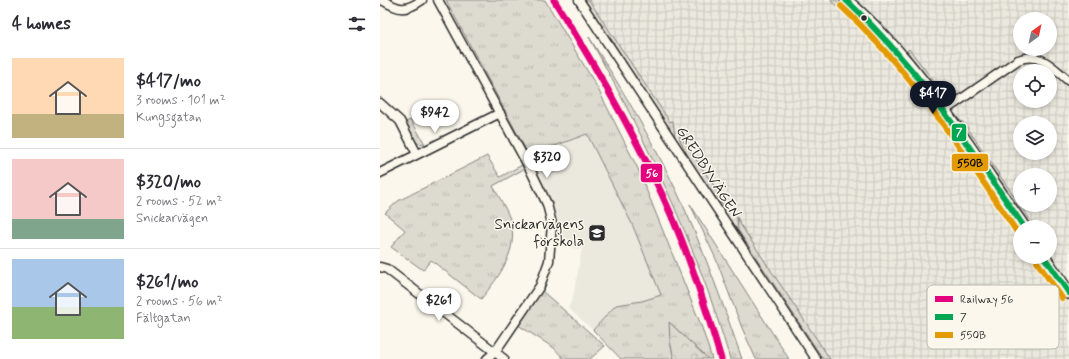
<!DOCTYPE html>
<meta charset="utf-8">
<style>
:root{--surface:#fff;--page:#f7f7f7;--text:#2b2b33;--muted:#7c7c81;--line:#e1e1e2;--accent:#111827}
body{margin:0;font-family:Mynerve,sans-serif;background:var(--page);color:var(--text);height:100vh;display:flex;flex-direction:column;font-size:15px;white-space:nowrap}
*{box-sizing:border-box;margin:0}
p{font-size:13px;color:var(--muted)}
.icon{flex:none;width:22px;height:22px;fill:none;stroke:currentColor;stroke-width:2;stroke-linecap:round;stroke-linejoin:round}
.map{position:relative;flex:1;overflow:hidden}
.panel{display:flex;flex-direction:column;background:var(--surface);width:380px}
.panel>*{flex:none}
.needle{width:26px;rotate:33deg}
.controls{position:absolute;left:633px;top:12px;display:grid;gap:8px}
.controls a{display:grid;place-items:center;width:44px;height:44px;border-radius:50%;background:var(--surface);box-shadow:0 2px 6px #0003;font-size:20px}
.price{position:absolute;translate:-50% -34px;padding:0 9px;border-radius:14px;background:#fff;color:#222;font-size:13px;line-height:26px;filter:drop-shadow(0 1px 2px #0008)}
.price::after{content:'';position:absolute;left:50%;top:24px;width:12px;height:9px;margin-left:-6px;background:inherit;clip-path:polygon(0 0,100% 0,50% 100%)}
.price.selected{background:var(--accent);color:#fff}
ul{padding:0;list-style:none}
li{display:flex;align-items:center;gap:12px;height:100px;padding:0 12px}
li+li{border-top:1px solid var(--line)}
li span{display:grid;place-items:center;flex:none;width:112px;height:80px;border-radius:0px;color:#555}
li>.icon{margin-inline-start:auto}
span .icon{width:48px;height:48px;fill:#fffc;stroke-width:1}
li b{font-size:17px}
h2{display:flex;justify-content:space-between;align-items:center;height:48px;padding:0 12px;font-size:17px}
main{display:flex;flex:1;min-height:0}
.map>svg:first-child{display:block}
</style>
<main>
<section class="panel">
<h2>4 homes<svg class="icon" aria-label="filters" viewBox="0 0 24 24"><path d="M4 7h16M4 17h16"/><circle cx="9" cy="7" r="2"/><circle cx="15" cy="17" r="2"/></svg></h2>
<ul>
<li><span style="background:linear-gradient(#ffd9b3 70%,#c2b280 0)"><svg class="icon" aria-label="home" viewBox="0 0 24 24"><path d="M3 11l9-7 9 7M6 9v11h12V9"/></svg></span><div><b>$417/mo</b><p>3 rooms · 101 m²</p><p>Kungsgatan</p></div></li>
<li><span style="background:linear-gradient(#f6c9c9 75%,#7fa58c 0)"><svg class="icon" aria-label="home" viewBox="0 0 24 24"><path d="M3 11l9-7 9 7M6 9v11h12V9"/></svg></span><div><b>$320/mo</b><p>2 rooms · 52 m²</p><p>Snickarvägen</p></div></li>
<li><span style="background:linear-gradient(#a9c7e8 60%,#8fb573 0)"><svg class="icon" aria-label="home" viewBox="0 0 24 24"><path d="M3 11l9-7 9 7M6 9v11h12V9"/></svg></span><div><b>$261/mo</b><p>2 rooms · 56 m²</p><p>Fältgatan</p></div></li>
</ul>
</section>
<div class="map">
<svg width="689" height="359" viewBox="0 0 689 359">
<defs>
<pattern id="industrial-grid" width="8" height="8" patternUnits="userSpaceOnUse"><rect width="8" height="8" fill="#ebe8de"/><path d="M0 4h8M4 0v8" fill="none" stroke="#cac7bf"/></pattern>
<pattern id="grass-tufts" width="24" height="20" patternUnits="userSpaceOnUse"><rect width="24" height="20" fill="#dddad0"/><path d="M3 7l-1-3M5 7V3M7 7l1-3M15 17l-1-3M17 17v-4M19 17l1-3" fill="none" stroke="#bebbb3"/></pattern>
<pattern id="forest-crowns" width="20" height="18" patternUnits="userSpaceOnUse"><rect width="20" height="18" fill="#dddad0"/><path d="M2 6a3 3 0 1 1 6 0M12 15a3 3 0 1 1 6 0" fill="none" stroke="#bebbb3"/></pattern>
</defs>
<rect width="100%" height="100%" fill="#fbf7ec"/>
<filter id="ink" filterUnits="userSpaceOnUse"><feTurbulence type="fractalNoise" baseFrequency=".025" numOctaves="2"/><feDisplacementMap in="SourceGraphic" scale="8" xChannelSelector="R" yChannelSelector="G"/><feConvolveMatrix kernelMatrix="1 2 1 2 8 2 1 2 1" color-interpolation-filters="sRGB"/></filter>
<g filter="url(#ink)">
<path fill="#ebe8de" d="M 207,134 L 252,224 L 281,295 L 262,301 L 236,305 L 213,330 L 188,308 L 193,297 L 202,249 L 192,248 L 193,243 L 177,242 L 178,221 L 154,165 L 174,156 L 172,147 Z"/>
<path fill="url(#industrial-grid)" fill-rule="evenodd" d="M 203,0 L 689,0 L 689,359 L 443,359 ZM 640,19 L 670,19 L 670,49 L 640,49 ZM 640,71 L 670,71 L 670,101 L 640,101 ZM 640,123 L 670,123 L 670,153 L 640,153 ZM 640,175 L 670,175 L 670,205 L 640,205 ZM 640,227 L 670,227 L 670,257 L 640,257 Z"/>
<path fill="url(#grass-tufts)" stroke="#84827e" d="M 66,0 L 165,0 L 217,87 L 258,169 L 321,325 L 332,359 L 328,359 L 290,323 L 290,341 L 294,359 L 241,359 L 213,330 L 236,305 L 262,301 L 281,295 L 252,224 L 207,134 L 172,147 L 175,156 L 154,165 Z
M 205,0 L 209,0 L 290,122 L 293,121 L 295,137 Z
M 450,0 L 456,0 L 486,27 L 484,29 Z
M 209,37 C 241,87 271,138 297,192 C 322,245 343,304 362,359 L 350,359 C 316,243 267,142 209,37 Z
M 529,49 L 563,93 L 560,93 L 530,55 L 527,51 Z
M 518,62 L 525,68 L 566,125 L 563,127 L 519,67 Z
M 31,120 L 45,144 L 36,143 L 25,122 Z
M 579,120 L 584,123 L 655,227 L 651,227 Z
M 568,129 L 613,194 L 615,201 L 567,130 Z
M 299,134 L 347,205 L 342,205 C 329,190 302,153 299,134 Z
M 107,156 L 120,177 L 142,165 L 144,169 L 113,186 C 119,197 126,208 130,219 C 140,249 119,277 101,299 L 51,260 L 43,270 L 11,247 L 25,230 L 5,213 L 18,201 Z
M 310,204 L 409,359 L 376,359 L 362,328 L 336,259 Z
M 357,217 L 360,224 L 450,359 L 443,359 L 358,230 Z
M 162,291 L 225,346 L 210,359 L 184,359 L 174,348 L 138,325 Z"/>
<path fill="url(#forest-crowns)" stroke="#84827e" d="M 289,322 L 328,359 L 294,359 L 290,341 Z"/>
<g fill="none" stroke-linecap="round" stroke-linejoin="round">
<defs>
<path id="street" d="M 2,0 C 19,10 25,12 42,0
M 58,0 L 150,169 L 167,204 L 172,224 L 169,261 L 160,286 L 115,352 L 107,359
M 199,0 L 436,359
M 0,103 L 20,121 L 37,154
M 564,111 L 638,60 C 660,51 673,68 689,81
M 0,173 L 120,113
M 0,267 L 7,269 L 124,359"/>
<path id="secondary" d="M 466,0 C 540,63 589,148 644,227
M 664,257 L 689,293"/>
</defs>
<use href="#street" stroke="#2b2b2b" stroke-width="11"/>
<use href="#secondary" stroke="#2b2b2b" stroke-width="14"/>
<use href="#street" stroke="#fbf7ec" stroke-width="8"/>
<use href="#secondary" stroke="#fbf7ec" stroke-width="11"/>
<defs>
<path id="bus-1" d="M 466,0 C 539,68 588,145 644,227
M 664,257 L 689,293"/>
<path id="bus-2" d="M 461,6 C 533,73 582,151 637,232
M 657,262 L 682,298"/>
</defs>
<use href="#bus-1" stroke="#fbf7ec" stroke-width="9"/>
<use href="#bus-2" stroke="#fbf7ec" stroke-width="9"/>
<use href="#bus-1" stroke="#00a651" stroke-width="6"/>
<use href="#bus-2" stroke="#e39a04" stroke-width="6"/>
<defs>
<path id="rail-1" d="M 174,0 C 218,70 260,142 293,219 C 312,264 327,311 341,359"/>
</defs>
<use href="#rail-1" stroke="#fbf7ec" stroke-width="10"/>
<use href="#rail-1" stroke="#e5007d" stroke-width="7"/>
</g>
</g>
<defs>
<symbol id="school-square" viewBox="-11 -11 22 22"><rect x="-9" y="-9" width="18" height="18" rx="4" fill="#2b2b2b" stroke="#fbf7ec"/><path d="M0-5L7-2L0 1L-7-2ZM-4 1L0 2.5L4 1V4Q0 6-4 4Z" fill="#fff"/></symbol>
</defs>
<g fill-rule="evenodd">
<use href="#school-square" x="207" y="223" width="20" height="20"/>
</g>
<circle fill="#2b2b2b" stroke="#fbf7ec" stroke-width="1.5" cx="484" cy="18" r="3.5"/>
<g text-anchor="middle" stroke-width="3" stroke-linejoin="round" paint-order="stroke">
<g font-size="15" fill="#2b2b2b" stroke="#fbf7ec">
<text transform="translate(329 172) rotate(57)" y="5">GREDBYVÄGEN</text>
</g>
<g font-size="15" fill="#2b2b2b" stroke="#fbf7ec" text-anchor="end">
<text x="204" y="229">Snickarvägens<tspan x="204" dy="17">förskola</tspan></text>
</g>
</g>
<rect x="547" y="285" width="132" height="64" rx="6" fill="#fbf7ec" stroke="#bdbab2" stroke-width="1"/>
<rect x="555" y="296" width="18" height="6" fill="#e5007d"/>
<rect x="555" y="314" width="18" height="6" fill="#00a651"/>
<rect x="555" y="332" width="18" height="6" fill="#e39a04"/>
<g font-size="11" fill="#2b2b2b">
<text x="580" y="303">Railway 56</text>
<text x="580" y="321">7</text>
<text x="580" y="339">550B</text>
</g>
<g stroke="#fbf7ec" stroke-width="1.5">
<rect x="571" y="123" width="16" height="19" rx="4" fill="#00a651"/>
<rect x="571" y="153" width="38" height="19" rx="4" fill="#e39a04"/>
<rect x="260" y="163" width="23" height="20" rx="4" fill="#e5007d"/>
</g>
<g font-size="11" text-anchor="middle" font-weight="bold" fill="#fff">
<text x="579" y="136">7</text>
<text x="272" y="177">56</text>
</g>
<g font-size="11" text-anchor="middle" font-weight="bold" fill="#111">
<text x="590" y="167">550B</text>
</g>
</svg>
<div class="controls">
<a><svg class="needle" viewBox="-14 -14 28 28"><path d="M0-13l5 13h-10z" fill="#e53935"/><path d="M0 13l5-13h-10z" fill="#7c7c81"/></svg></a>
<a><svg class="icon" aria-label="locate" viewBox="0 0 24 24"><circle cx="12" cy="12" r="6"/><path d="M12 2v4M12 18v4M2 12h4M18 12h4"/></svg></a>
<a><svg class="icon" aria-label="layers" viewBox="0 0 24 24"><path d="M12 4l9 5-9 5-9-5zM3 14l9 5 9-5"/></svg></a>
<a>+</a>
<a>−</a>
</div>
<b class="price selected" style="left:553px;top:115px">$417</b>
<b class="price" style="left:55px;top:134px">$942</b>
<b class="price" style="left:167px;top:179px">$320</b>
<b class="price" style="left:59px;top:322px">$261</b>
</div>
</main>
